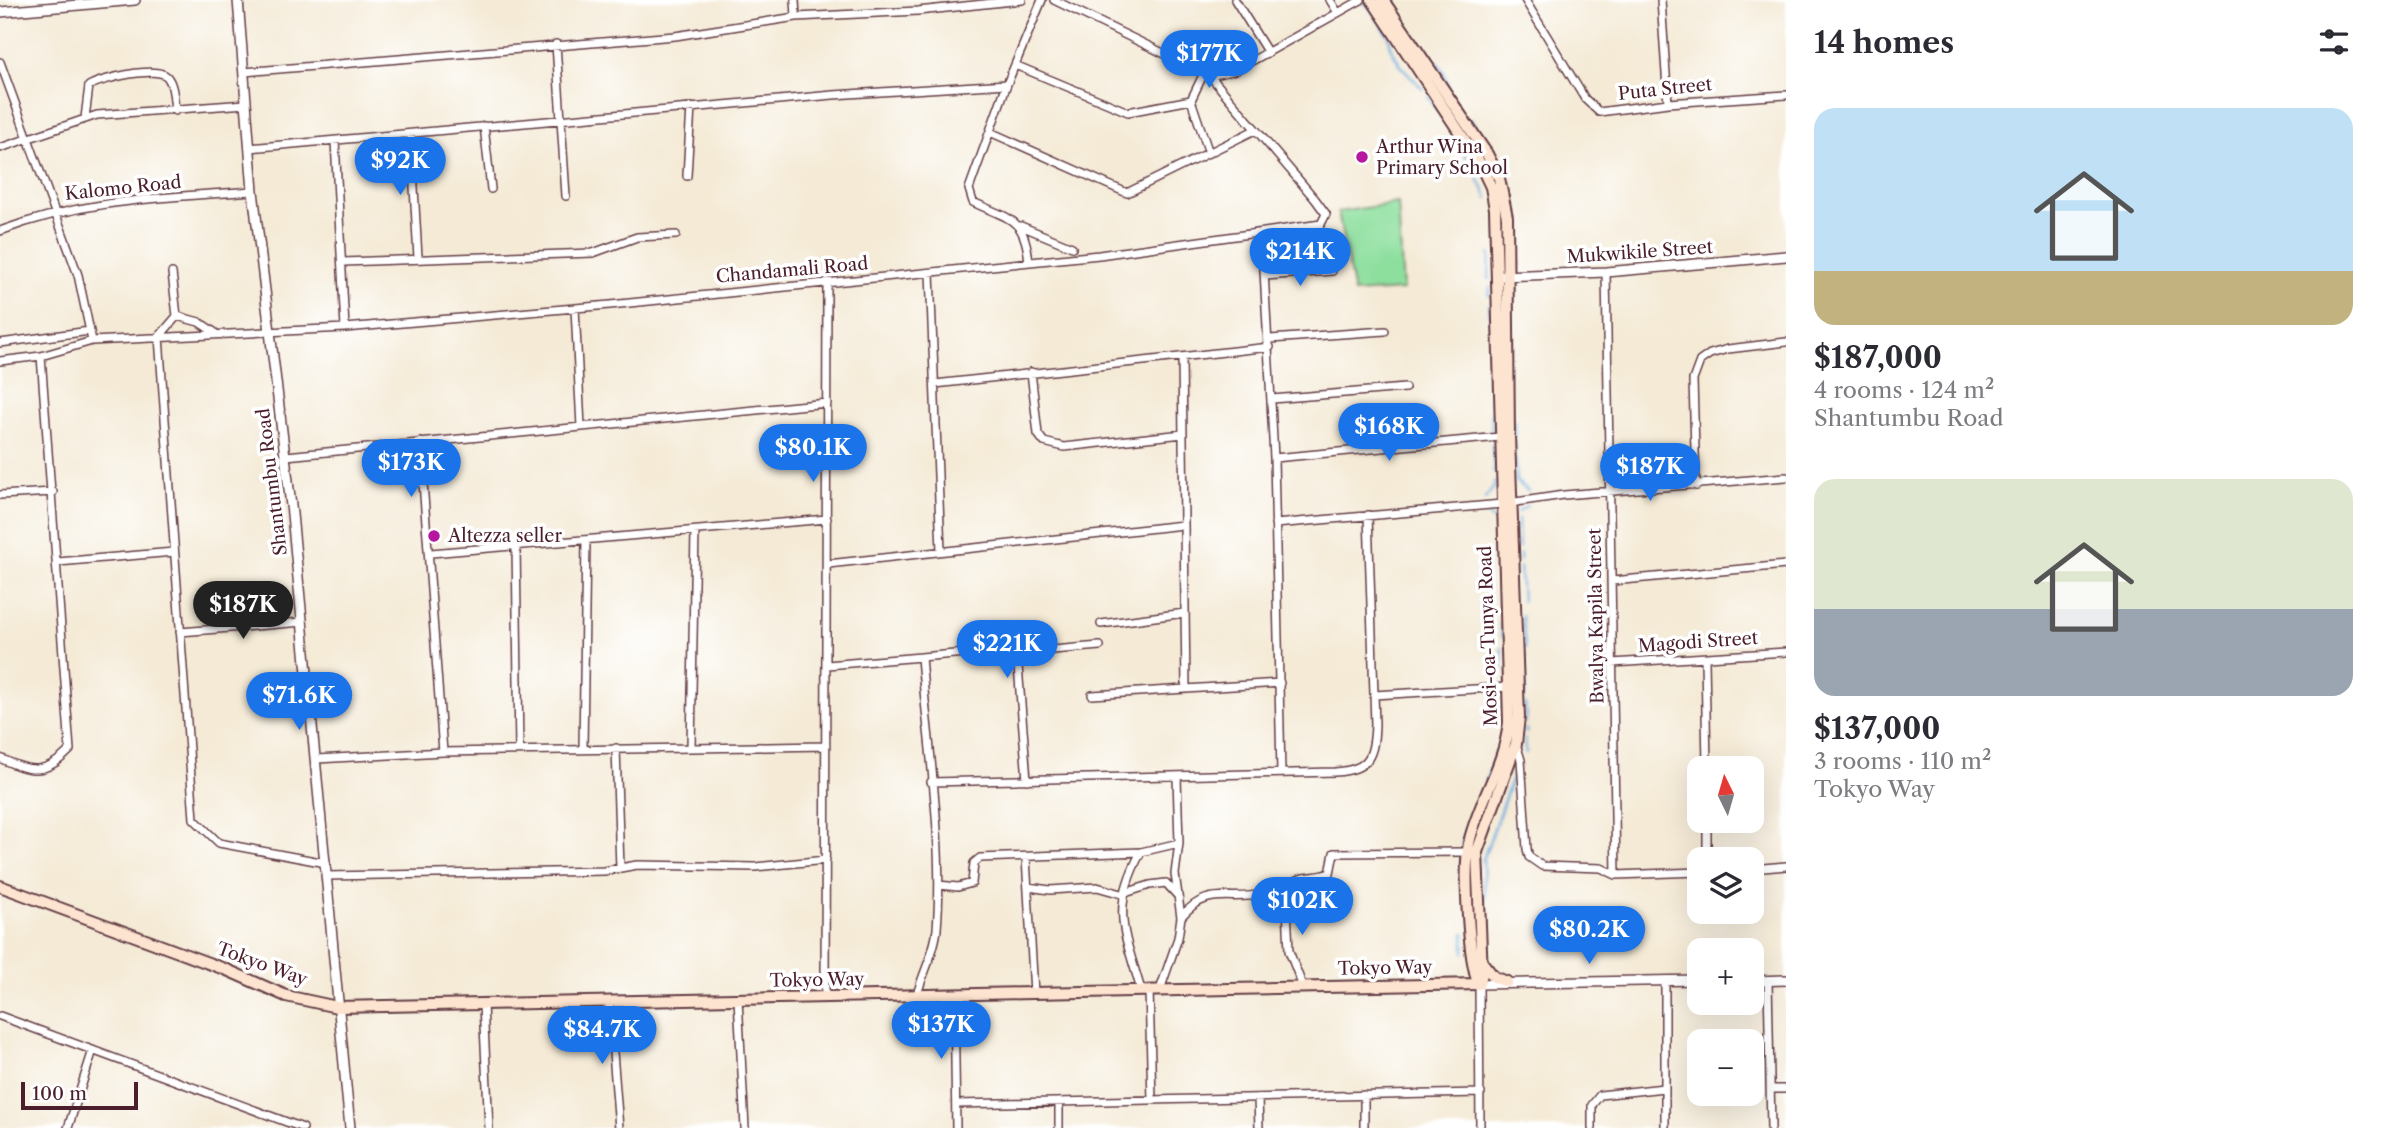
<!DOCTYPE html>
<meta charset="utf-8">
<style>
:root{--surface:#fff;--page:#f7f7f7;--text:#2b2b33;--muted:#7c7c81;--accent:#1a73e8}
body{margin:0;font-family:"Libre Caslon Text",serif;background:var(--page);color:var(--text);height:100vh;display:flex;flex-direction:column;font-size:26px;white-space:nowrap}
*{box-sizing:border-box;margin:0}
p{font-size:23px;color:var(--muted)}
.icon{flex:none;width:38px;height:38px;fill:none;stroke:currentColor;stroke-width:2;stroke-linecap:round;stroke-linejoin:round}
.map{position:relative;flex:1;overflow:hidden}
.details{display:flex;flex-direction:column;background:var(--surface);width:595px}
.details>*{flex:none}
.needle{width:46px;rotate:355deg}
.fabs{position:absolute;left:1687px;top:756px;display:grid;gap:14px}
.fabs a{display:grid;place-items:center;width:77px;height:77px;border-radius:14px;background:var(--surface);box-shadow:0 7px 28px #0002;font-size:35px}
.scale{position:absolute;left:21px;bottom:18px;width:117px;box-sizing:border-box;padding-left:7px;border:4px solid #4a1f2b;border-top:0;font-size:19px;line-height:24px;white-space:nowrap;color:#4a1f2b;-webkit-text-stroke:5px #fff;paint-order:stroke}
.price{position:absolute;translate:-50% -60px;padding:0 16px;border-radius:24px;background:var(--accent);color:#fff;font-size:23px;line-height:46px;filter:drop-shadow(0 2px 4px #0008)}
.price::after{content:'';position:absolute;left:50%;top:42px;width:21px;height:16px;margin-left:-10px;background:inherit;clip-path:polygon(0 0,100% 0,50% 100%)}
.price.current{background:#222;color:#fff}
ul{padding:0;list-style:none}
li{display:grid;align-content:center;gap:14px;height:371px;padding:0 28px}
li span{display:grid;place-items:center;height:217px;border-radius:21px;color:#555}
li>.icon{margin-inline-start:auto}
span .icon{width:126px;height:126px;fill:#fffc;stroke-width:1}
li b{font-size:30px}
h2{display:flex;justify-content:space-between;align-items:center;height:84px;padding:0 28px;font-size:30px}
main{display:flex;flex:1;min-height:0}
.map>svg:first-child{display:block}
</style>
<main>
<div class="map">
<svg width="1786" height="1128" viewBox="0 0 1786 1128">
<rect width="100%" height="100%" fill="#fff"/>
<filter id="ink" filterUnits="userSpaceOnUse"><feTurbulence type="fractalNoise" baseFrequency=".0143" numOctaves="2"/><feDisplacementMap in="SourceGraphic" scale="14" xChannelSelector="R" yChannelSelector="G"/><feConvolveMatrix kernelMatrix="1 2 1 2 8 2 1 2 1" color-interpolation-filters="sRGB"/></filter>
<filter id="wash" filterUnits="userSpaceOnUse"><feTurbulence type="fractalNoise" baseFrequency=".00686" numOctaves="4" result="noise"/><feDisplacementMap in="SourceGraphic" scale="28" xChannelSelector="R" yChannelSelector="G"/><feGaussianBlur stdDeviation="1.57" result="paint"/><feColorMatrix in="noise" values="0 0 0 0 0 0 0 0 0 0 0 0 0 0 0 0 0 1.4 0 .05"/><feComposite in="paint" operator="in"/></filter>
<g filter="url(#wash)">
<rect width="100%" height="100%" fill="#f4ead6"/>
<path fill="#8ddf9e" stroke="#6c7f64" stroke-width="2" d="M 1398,203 L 1403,290 L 1354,293 L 1338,212 Z"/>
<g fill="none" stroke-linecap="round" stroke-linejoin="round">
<path stroke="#6dade0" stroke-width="2.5" d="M 1391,0 L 1395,6
M 1362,3 L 1367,4 L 1389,36 L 1391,49 L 1401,66 L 1423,89
M 1399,12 L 1407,24
M 1410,30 L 1417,40
M 1421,46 L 1423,49
M 1427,54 C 1440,63 1445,71 1448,86
M 1428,97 L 1453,134
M 1471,119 L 1481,135
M 1459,142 L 1488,198
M 1496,157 L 1513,207 L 1514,259 L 1521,264
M 1489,279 L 1490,254
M 1489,296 L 1490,287
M 1513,298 L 1516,285 L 1522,282
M 1489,305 L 1490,317
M 1490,324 L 1490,334
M 1490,343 L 1491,359
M 1491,366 L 1491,387
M 1491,395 L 1491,404
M 1491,412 L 1492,433
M 1514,421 L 1515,452
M 1492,444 L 1494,473
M 1516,460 L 1516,481 L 1528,491
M 1485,499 L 1494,487 L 1494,482
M 1518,512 L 1527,506
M 1487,515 L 1496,522 L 1497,545
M 1518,519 L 1519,548
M 1520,554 L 1520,560
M 1497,555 L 1498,566
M 1520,567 L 1522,601
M 1498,574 L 1500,604
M 1500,610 L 1500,613
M 1522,616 L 1525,648
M 1500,623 L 1502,637
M 1502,648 L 1502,673
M 1525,655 L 1525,673
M 1525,694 L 1525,680
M 1525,704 L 1526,723
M 1503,719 L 1503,708
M 1526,733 L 1526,729
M 1525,739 L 1526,753
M 1501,741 L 1502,726
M 1486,780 L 1496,752
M 1469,821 L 1481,791
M 1462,844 L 1466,829
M 1460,856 L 1462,892
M 1487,946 L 1483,860 L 1517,764
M 1464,952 L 1464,933"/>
</g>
</g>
<g filter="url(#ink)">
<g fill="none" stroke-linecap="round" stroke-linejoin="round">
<defs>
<path id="minor" d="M 795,0 L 796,17
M 1054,0 L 1210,76 L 1236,70 L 1361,0
M 1235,0 L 1268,53
M 1330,0 L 1338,13
M 1525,0 L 1585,99 L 1599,112 L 1668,103 L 1786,95
M 1661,0 L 1668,103
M 556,44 L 566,196
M 0,62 L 78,275 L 92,341
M 1015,65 L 1128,112 L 1191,100 L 1204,73
M 244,72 L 675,36 L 796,17 L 918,11 L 1022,0
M 1191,100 L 1209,153
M 85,118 L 89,86 C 100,79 160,64 168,78 C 174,86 174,101 175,111
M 484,126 L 491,189
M 990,132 L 1127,193 L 1255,130
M 411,134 L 418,258
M 335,141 L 345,328
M 0,148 L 97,115 L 246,104
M 249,148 L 833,95 L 1007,84
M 687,176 L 691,107
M 1021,226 L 1072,247
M 0,231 C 84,199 164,198 253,191
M 1262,233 L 1274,458 L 1281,773
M 343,262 L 593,253 L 637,237 L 676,235
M 1029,262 C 1025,217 1010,220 973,202 L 969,189 L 1007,84 L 1042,0
M 1606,272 L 1616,875
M 172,273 L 177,316 L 159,337 L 194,819 L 219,843 L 326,863
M 930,273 L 941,551
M 1265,276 L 1332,271
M 575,308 L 581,427
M 177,316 L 199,322 L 214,332
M 1270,339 L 1385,331
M 0,343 L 90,331
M 1182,357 L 1186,689 L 1280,683
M 0,361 L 41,356 L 92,341 L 345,328 L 610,305 L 1099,255 L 1321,224 L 1326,214 L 1315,199 L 1210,76
M 1031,372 L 1038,434 L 1044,442 L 1064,447 L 1183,434
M 935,384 L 1270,347
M 1272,399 L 1405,388
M 420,442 L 443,752
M 286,456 L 827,403
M 1274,458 L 1500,437
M 1696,486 L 1693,380 L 1700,361 L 1710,354 L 1728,349 L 1786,342
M 0,495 L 53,492
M 1275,524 L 1502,504 L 1564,495 L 1786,477
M 516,546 L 519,750
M 431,553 L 827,519
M 58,562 L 174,552
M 828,564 L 1183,525
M 1612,581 L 1786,565
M 1101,624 L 1185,613
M 180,632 L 303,622
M 1017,653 L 1100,646
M 921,657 L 1010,649 L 1017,653 L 1027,780
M 1705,659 L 1707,768
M 1612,663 L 1786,652
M 827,665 L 921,657 C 928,745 944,842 937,929 C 935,952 923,972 917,995
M 1092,695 L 1186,689
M 1374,695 L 1509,687
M 1516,744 L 1521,760 L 1527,849 L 1529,857 L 1542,866 L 1601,868 L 1616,875 L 1699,872
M 691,747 L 695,531
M 616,748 L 620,868
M 583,749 L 586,540
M 0,758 C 30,773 46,775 70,750 L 41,356
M 317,759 L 443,752 L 826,746
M 931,782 L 1335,772 C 1370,770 1374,756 1375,724 L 1368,515
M 1707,821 L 1707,859
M 1141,852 C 1110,910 1124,931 1141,990
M 1026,858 L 1034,993
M 1752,869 L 1786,866
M 327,876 L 604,871 L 637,865 L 755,867 L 826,860
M 939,885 L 958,887 L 972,883 L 974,863 L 980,858 L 1141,852 L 1179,843
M 1286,885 L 1289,951 L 1303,987
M 1028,887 L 1050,890 L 1097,887 L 1122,894 L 1150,885 L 1166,883 L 1177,895
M 1181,917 C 1208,885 1228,902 1262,894 C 1276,891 1289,882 1303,878 C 1313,876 1321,877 1330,873 L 1334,853 L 1467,852
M 1665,980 L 1665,1128
M 1768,980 L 1771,1128
M 1479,984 L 1480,1128
M 1149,990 L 1152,1100
M 1160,990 L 1178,938 L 1181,917 L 1175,874 L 1179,843 L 1177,777
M 954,994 L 956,1128
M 825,997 L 827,282
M 738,999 L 745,1128
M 609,1002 L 619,1128
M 483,1005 L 489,1128
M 0,1016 L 303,1128
M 1771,1089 L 1786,1089
M 1364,1095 L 1364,1128
M 1258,1098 L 1259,1128
M 1059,1102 L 1059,1128
M 956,1104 L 1481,1093
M 68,1128 L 93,1050
M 1592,1128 L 1592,1105 L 1600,1095 L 1664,1088"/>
<path id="tertiary" d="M 238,0 L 253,191 L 292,514 L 350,1128
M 0,12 L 135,0
M 1501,276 L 1606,272 L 1786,256
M 1752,981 L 1786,980
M 1479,984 L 1699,980"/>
<path id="secondary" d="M 1372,0 L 1478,160 L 1491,187 L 1495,209 L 1509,722 C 1505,764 1480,799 1470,839 C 1463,864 1468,961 1479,984
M 1383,0 L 1487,154 L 1499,178 L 1507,217 L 1509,436 L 1519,717 L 1516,744 L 1477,852 L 1482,974 L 1479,984
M 0,886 L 227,970 L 286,996 L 337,1007 L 1479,984
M 1482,962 L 1494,977 L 1507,982"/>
</defs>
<use href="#minor" stroke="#643d45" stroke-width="10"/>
<use href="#tertiary" stroke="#643d45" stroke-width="12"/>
<use href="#secondary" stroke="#643d45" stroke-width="14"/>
<use href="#minor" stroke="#fff" stroke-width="7"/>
<use href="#tertiary" stroke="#fff" stroke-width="9"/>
<use href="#secondary" stroke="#fde4d0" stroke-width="10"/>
</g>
</g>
<g fill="#b5179e" stroke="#fff" stroke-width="2.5">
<circle cx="1362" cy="157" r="7"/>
<circle cx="434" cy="536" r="7"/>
</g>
<g text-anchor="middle" stroke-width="7" stroke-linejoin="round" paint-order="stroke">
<g font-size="18" fill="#4a1f2b" stroke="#fff">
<text transform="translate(1665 89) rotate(-6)" y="6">Puta Street</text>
<text transform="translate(123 188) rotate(-6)" y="6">Kalomo Road</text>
<text transform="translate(1640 252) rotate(-4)" y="6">Mukwikile Street</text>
<text transform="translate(792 270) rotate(-5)" y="6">Chandamali Road</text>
<text transform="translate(272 482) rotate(-97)" y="6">Shantumbu Road</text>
<text transform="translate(1596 616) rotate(-91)" y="6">Bwalya Kapila Street</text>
<text transform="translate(1488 636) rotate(-92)" y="6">Mosi-oa-Tunya Road</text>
<text transform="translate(1698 642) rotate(-4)" y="6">Magodi Street</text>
<text transform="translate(262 964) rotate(20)" y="6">Tokyo Way</text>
<text transform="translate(1385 968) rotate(-1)" y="6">Tokyo Way</text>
<text transform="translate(817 980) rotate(-1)" y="6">Tokyo Way</text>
</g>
<g font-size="18" fill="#4a1f2b" stroke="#fff" text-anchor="start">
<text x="1376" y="153">Arthur Wina<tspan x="1376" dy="21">Primary School</tspan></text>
<text x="448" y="542">Altezza seller</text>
</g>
</g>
</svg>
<div class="fabs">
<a><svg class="needle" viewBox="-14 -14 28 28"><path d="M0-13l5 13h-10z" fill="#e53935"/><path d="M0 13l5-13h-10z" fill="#7c7c81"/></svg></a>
<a><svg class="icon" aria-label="layers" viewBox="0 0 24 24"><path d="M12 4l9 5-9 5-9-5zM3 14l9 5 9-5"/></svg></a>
<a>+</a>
<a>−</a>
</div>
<div class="scale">100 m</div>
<b class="price" style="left:1209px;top:90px">$177K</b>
<b class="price" style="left:400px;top:197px">$92K</b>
<b class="price" style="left:1300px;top:288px">$214K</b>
<b class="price" style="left:1389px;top:463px">$168K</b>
<b class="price" style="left:813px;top:484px">$80.1K</b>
<b class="price" style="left:411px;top:499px">$173K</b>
<b class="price" style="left:1650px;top:503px">$187K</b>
<b class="price current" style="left:243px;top:641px">$187K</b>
<b class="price" style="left:1007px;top:680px">$221K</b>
<b class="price" style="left:299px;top:732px">$71.6K</b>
<b class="price" style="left:1302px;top:937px">$102K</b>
<b class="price" style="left:1589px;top:966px">$80.2K</b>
<b class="price" style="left:941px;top:1061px">$137K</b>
<b class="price" style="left:602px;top:1066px">$84.7K</b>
</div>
<section class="details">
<h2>14 homes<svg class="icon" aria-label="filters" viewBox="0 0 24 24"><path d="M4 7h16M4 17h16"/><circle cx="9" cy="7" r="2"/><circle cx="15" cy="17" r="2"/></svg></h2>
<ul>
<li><span style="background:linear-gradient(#bfe0f5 75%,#c2b280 0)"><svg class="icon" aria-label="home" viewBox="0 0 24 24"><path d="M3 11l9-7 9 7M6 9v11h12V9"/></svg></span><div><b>$187,000</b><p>4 rooms · 124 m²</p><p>Shantumbu Road</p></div></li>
<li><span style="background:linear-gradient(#dfe7d0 60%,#9aa5b1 0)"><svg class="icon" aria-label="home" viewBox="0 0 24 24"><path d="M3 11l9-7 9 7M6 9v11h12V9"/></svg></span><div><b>$137,000</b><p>3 rooms · 110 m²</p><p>Tokyo Way</p></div></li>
</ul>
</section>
</main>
